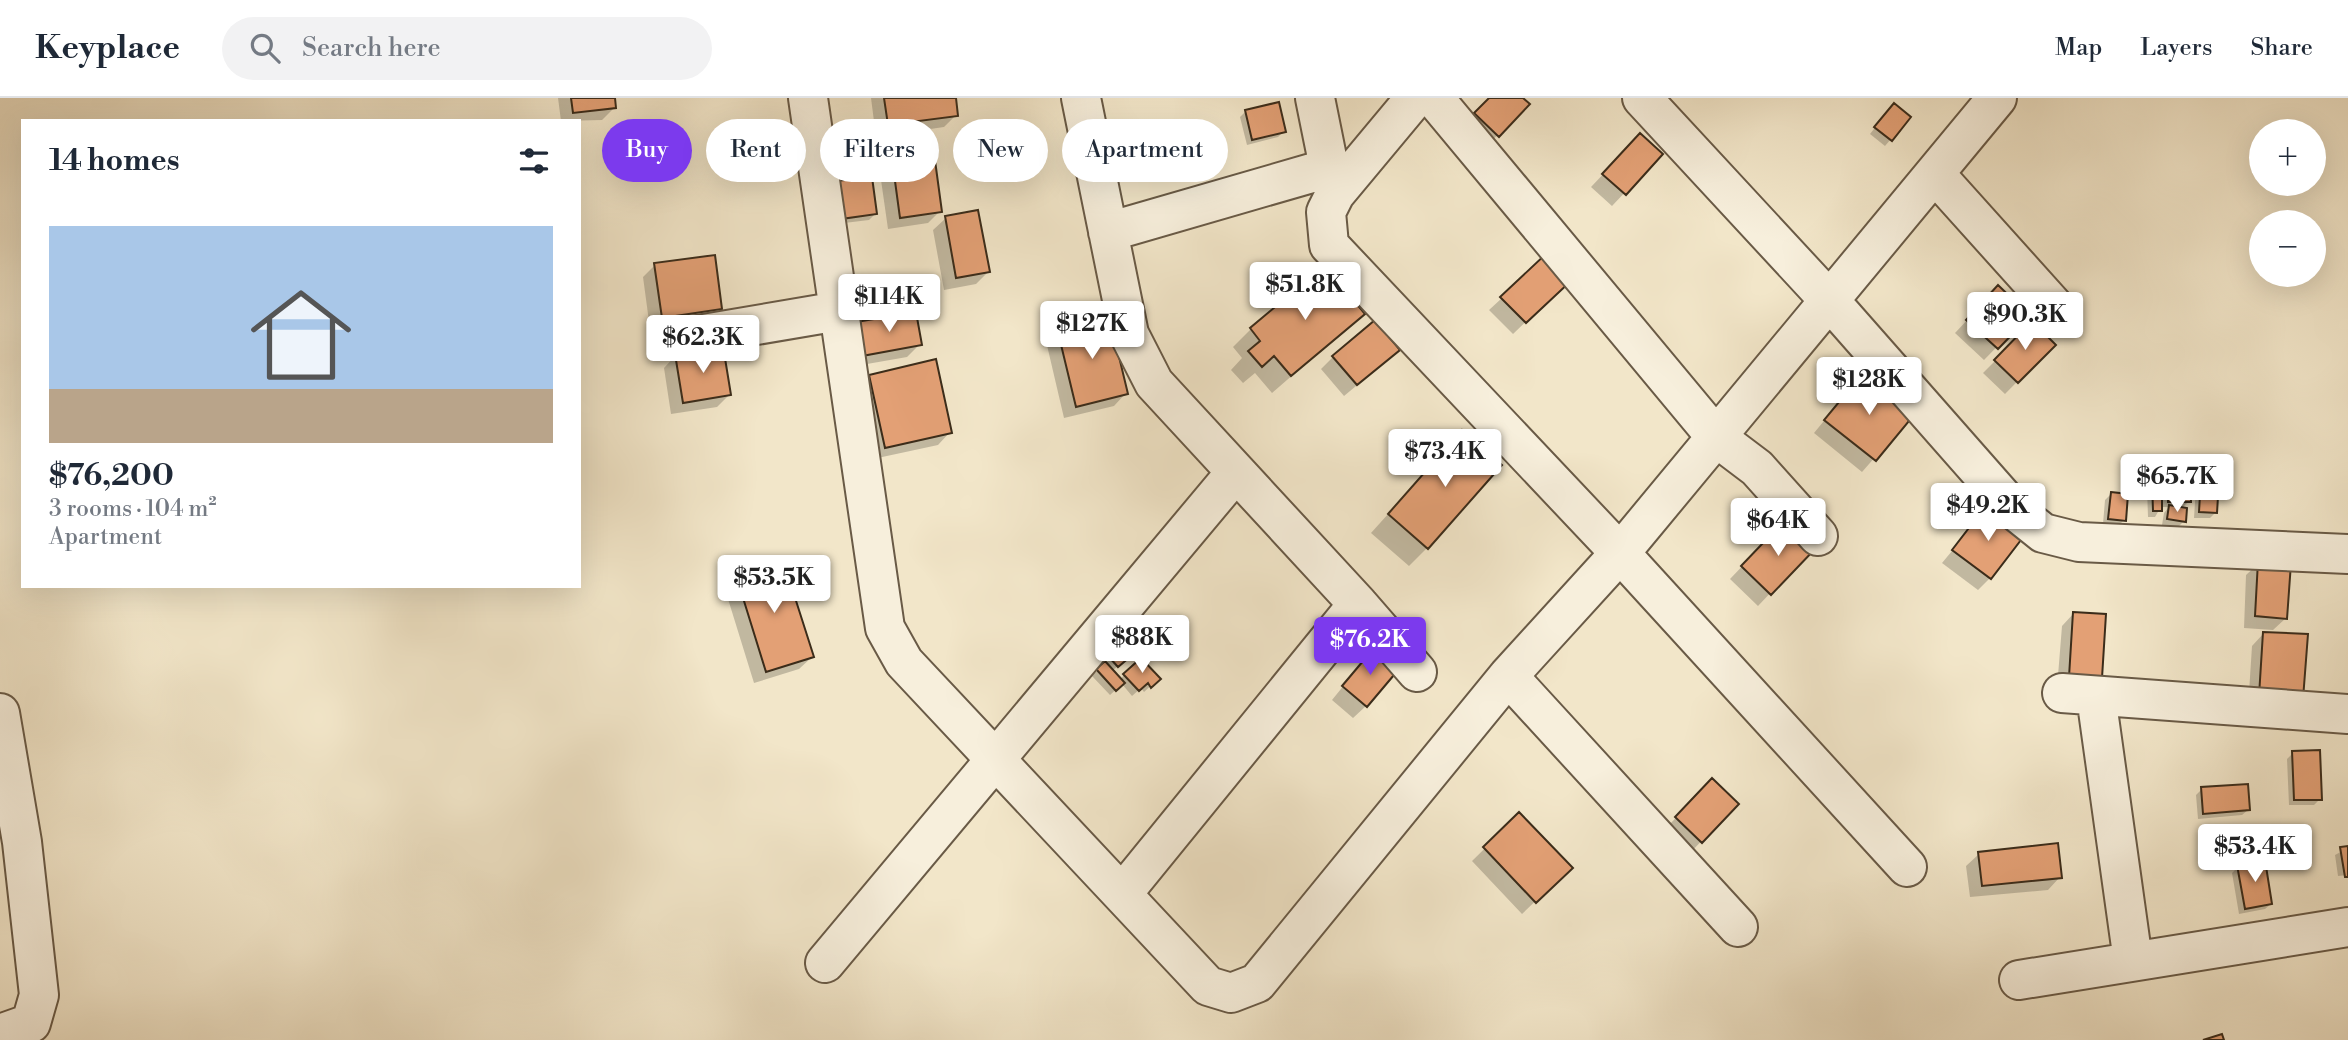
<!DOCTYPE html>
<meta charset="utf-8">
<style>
:root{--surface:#fff;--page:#f2f2f3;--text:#1f2937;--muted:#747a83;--line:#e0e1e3;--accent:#7c3aed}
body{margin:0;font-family:"Libre Bodoni",serif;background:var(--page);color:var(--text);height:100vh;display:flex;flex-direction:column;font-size:26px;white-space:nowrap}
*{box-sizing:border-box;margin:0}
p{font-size:23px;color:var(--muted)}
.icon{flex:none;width:38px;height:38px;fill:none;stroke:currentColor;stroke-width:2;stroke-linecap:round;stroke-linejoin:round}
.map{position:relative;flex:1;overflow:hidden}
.panel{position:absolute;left:21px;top:21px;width:560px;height:469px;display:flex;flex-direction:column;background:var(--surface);border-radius:0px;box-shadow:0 7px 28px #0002}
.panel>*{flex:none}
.banner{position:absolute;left:602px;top:21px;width:665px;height:63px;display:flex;gap:14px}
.buttons{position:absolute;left:2249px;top:21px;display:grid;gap:14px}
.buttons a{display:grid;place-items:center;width:77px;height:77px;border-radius:50%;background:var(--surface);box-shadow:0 7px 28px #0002;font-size:35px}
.price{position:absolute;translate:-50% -60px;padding:0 16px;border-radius:7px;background:#fff;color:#222;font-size:23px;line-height:46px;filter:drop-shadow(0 2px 4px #0008)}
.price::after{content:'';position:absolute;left:50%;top:42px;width:21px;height:16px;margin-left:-10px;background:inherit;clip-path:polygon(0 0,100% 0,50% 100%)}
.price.active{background:var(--accent);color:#fff}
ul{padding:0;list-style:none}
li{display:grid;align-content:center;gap:14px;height:371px;padding:0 28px}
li+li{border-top:2px solid var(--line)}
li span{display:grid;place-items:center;height:217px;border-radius:0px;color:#555}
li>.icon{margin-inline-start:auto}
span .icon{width:126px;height:126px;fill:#fffc;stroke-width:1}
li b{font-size:30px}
h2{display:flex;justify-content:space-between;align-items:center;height:84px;padding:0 28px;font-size:30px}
.tag{padding:0 24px;border-radius:32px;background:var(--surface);box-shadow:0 7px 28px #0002;font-size:24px;line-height:63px}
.tag.active{background:var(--accent);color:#fff}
header{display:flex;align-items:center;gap:42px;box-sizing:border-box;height:98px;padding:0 35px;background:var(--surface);border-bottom:2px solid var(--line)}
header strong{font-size:33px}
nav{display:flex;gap:38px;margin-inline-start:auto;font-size:24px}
.search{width:490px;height:63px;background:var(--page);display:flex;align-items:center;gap:18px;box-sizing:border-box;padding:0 24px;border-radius:38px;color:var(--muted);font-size:26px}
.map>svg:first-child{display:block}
</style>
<header>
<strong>Keyplace</strong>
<div class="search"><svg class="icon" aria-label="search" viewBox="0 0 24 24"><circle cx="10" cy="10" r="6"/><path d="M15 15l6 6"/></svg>Search here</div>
<nav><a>Map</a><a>Layers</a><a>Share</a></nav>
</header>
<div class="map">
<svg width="2348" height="942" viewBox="0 0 2348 942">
<rect width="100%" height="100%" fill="#f2e6c9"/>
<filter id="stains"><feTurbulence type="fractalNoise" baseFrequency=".00286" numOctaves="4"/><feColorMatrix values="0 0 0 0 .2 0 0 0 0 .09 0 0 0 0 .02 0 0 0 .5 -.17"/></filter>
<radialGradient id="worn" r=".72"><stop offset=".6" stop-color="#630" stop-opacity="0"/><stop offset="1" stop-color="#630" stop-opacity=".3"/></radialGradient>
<path fill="#0003" d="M 558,0 L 613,0 L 614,10 L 602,22 L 561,23 Z
M 871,0 L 954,0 L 956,17 L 944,29 L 876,39 Z
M 1491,0 L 1521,0 L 1527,6 L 1485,50 L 1463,28 Z
M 1246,13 L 1284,33 L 1278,39 L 1247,47 L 1240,19 Z
M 1888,13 L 1909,20 L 1885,48 L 1870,36 Z
M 1628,50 L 1661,56 L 1612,108 L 1591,89 Z
M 892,63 L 940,113 L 928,125 L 888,131 L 880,75 Z
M 870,80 L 875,116 L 869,122 L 836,126 Z
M 946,120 L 988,174 L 976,186 L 944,192 L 933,132 Z
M 655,167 L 720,211 L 708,223 L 650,231 L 643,179 Z
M 1570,181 L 1513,236 L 1489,212 L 1502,200 Z
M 1986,202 L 2027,218 L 1984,262 L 1955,235 Z
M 1363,216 L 1272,295 L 1255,275 L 1243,285 L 1231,272 L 1242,260 L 1233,249 L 1251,231 Z
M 2032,226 L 2053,247 L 2005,296 L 1983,275 Z
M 1058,231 L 1126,295 L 1114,308 L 1064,320 L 1046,243 Z
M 845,238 L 920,246 L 907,259 L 850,269 Z
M 676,257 L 729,297 L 717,309 L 671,316 L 664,270 Z
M 1333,259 L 1385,264 L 1344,298 L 1321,271 Z
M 870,278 L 950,334 L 938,347 L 873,361 L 857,291 Z
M 1851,290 L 1912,317 L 1862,374 L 1814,335 Z
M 1462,334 L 1427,450 L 1409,468 L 1371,435 Z
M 2168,378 L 2189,403 L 2181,411 L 2184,423 L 2178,429 L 2162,427 L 2164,415 L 2169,409 L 2161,409 L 2155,419 L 2148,419 L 2147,390 L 2153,384 L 2160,387 Z
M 2202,382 L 2216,414 L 2210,420 L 2194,420 L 2196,388 Z
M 2111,396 L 2124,422 L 2118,428 L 2103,426 L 2105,402 Z
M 1986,412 L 1990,480 L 1978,492 L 1942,465 Z
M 1772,437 L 1812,451 L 1758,508 L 1730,481 Z
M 2259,465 L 2286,520 L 2273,532 L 2244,530 L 2246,477 Z
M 736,476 L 812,559 L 799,571 L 754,585 L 724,488 Z
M 2074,515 L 2100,580 L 2057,590 L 2062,528 Z
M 2264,535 L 2306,538 L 2248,610 L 2252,548 Z
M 1127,545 L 1129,559 L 1112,573 L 1120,582 L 1124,577 L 1158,581 L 1144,594 L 1141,590 L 1132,598 L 1122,586 L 1110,597 L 1092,578 Z
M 1362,565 L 1366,608 L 1353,620 L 1332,602 Z
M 2293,655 L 2320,701 L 2314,707 L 2289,707 L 2287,661 Z
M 1712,683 L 1737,706 L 1689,756 L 1664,732 Z
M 2202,691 L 2248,712 L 2242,717 L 2198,721 L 2196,697 Z
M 1519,717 L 1570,770 L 1522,816 L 1472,763 Z
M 2348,750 L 2348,777 L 2338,778 L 2335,757 Z
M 1979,756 L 2060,779 L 2048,792 L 1970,799 L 1966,768 Z
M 2238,769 L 2271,806 L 2265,811 L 2239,816 L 2232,775 Z"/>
<path fill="#e3a075" stroke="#3b2c1a" stroke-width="2" d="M 571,0 L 615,0 L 616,10 L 573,15 Z
M 884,0 L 956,0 L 958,18 L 888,27 Z
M 1489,0 L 1523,0 L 1530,6 L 1499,39 L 1474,15 Z
M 1279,4 L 1286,34 L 1252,42 L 1245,12 Z
M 1894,5 L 1911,19 L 1892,43 L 1874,29 Z
M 1640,35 L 1663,56 L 1626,97 L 1602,76 Z
M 934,55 L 942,114 L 900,120 L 892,61 Z
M 872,79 L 877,116 L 841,121 L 836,83 Z
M 978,112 L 990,174 L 956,180 L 945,118 Z
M 1548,154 L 1573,181 L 1526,225 L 1500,199 Z
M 715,157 L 722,211 L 662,220 L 654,165 Z
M 1325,167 L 1365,216 L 1291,278 L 1274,258 L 1262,269 L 1248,253 L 1260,243 L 1250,230 Z
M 1998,187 L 2030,218 L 1998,251 L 1966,222 Z
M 916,214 L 922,247 L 862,258 L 856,224 Z
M 1109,217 L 1128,296 L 1076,309 L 1057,230 Z
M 1375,222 L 1400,252 L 1357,287 L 1332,258 Z
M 2032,223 L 2056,247 L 2018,285 L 1994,262 Z
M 723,248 L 731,297 L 683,305 L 675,256 Z
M 936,261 L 952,335 L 885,350 L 869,277 Z
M 1863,275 L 1914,317 L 1876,363 L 1824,322 Z
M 1462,332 L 1502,367 L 1428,451 L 1388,416 Z
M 2190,376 L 2191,404 L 2168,404 L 2168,377 Z
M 2201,380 L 2219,382 L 2217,415 L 2199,414 Z
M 2162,382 L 2162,413 L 2153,413 L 2152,383 Z
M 2111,394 L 2128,396 L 2126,423 L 2108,421 Z
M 2169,407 L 2187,410 L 2186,424 L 2167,421 Z
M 1985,409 L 2024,438 L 1991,481 L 1952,452 Z
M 1785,422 L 1815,451 L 1771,497 L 1741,468 Z
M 782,459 L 814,559 L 766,574 L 735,474 Z
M 2258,463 L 2291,465 L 2287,521 L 2255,518 Z
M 2073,514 L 2106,516 L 2102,580 L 2069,579 Z
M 2263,534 L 2308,536 L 2303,601 L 2259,598 Z
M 1127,543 L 1137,553 L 1118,569 L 1109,559 Z
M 1374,550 L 1399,571 L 1367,609 L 1342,588 Z
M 1141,560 L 1161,581 L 1151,590 L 1148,585 L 1139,593 L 1123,576 Z
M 1105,563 L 1125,585 L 1116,593 L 1096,571 Z
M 2320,652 L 2322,702 L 2294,702 L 2292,653 Z
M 1712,680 L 1739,706 L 1702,745 L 1675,719 Z
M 2248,686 L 2250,712 L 2203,716 L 2201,689 Z
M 1519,714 L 1573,770 L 1536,805 L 1483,749 Z
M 2058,745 L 2062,780 L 1982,788 L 1978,754 Z
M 2348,748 L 2348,779 L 2345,779 L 2340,749 Z
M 2265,762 L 2272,806 L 2245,811 L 2237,767 Z
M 2222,936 L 2224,942 L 2203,942 Z"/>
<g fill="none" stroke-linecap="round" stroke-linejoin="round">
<defs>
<path id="minor" d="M 808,0 L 885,530 L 904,564 L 1208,888 L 1231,895 L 1257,885 L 1508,578 L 1620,455 L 1997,0
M 1081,0 L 1129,236 L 1154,285 L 1358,506 L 1417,574
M 1315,0 L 1334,94
M 1415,0 L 1335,96 L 1326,114 L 1329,147 L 1620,455 L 1907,769
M 1434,0 L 1716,339 L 1757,370 L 1818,438
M 1642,0 L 1829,202 L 2013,411 L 2043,435 L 2079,444 L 2348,456
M 1935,76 L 2059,214
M 1108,134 L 1329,70
M 686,239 L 839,213
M 1508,578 L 1738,829
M 2062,595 L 2348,616
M 2096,598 L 2133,863
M 0,615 L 22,744 L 39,897 L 31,925 L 0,936
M 1122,796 L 1358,506
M 825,865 L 1236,374
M 2019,882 L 2348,829"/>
</defs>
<use href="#minor" stroke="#695a46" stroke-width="42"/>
<use href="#minor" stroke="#f7efdc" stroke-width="38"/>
</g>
<rect width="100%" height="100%" filter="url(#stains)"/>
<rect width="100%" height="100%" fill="url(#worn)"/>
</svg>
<div class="buttons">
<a>+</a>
<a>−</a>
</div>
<b class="price" style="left:1305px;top:224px">$51.8K</b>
<b class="price" style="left:889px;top:236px">$114K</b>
<b class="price" style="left:2025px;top:254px">$90.3K</b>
<b class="price" style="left:1092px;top:263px">$127K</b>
<b class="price" style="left:703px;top:277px">$62.3K</b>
<b class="price" style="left:1869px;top:319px">$128K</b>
<b class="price" style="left:1445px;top:391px">$73.4K</b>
<b class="price" style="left:2177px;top:416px">$65.7K</b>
<b class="price" style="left:1988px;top:445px">$49.2K</b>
<b class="price" style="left:1778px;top:460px">$64K</b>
<b class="price" style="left:774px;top:517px">$53.5K</b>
<b class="price" style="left:1142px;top:577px">$88K</b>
<b class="price active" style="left:1370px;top:579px">$76.2K</b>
<b class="price" style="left:2255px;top:786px">$53.4K</b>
<div class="banner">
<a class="tag active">Buy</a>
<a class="tag">Rent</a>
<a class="tag">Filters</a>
<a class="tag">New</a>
<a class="tag">Apartment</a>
</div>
<section class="panel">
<h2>14 homes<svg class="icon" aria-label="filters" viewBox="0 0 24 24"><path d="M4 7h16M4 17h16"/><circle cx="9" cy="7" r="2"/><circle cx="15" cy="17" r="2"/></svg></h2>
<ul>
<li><span style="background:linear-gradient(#a9c7e8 75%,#b9a48a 0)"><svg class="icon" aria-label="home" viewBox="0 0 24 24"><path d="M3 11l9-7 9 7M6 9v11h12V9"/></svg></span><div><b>$76,200</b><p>3 rooms · 104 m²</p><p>Apartment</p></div></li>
</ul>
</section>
</div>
